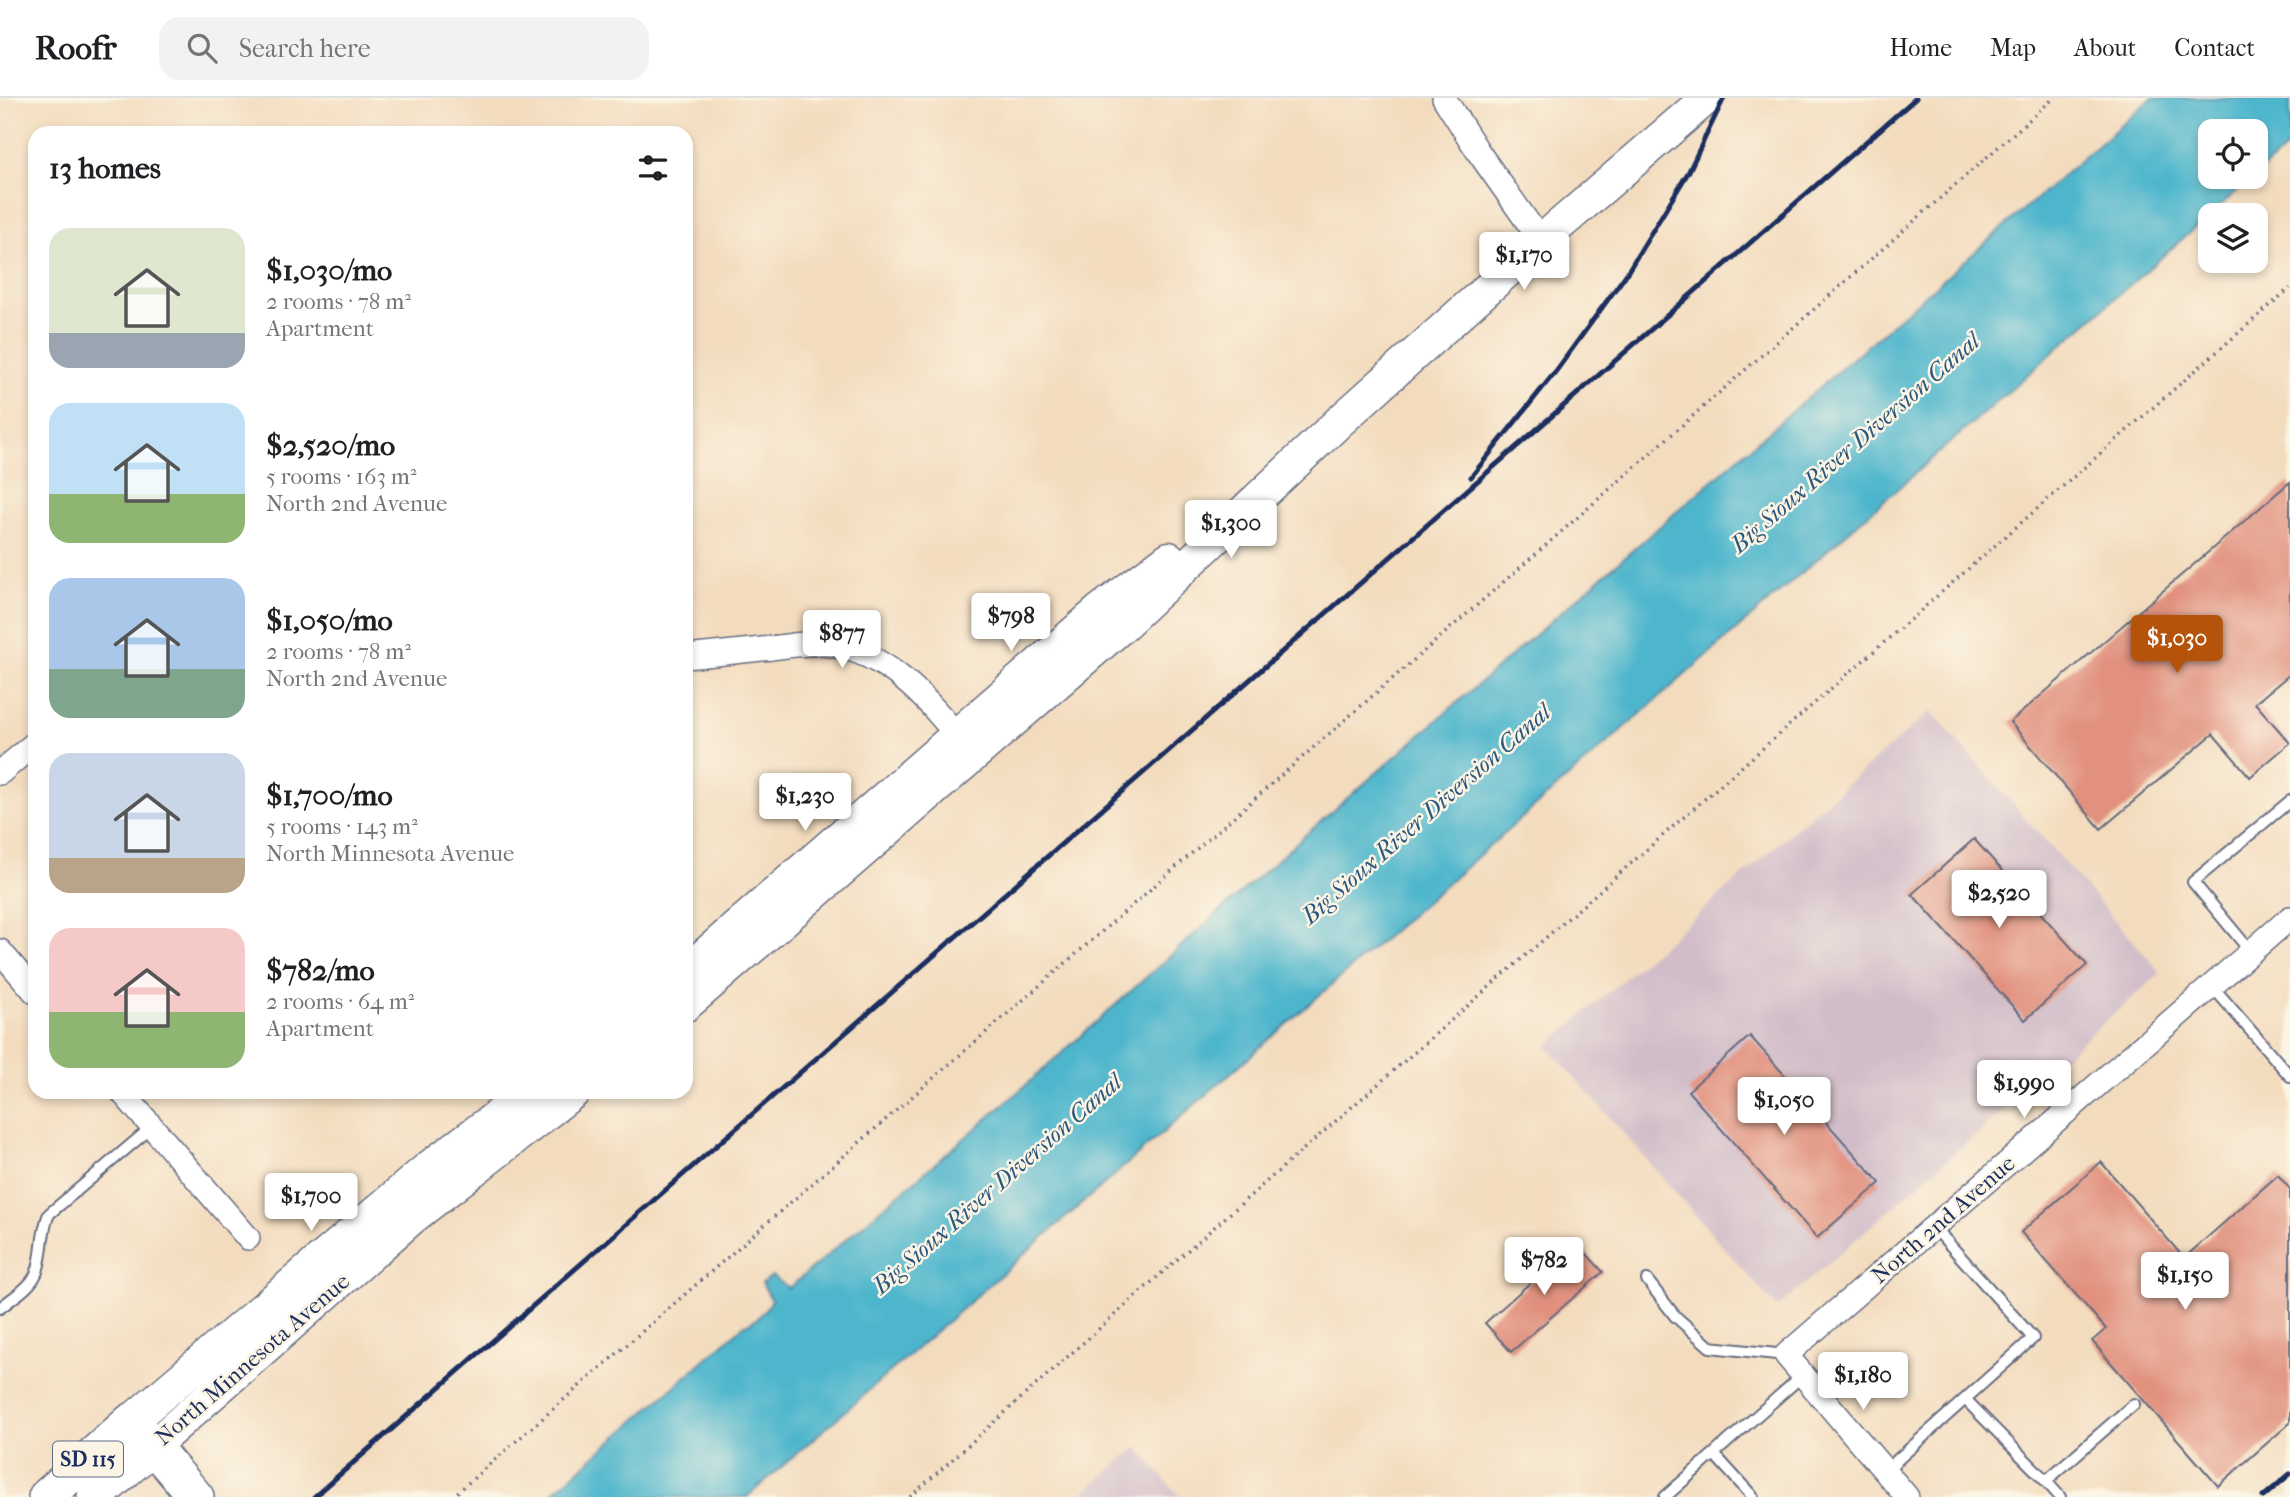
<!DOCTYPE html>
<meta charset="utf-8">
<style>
:root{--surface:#fff;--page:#f2f2f2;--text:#202124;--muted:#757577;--line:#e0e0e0;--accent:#b45309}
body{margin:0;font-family:"IM FELL French Canon",serif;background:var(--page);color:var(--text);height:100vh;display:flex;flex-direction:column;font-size:26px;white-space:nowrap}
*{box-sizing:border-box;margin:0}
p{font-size:23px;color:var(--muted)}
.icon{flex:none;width:38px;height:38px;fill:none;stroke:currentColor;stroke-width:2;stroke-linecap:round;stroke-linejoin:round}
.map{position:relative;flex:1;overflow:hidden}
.sheet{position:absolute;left:28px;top:28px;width:665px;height:973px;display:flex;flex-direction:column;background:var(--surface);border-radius:21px;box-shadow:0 4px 10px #0003}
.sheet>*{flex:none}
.controls{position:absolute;left:2198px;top:21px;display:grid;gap:14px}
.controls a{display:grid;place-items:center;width:70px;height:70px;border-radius:14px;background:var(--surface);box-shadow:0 4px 10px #0003;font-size:35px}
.price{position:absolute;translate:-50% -60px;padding:0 16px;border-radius:7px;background:#fff;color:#222;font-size:23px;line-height:46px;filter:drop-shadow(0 2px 4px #0008)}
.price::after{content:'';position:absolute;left:50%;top:42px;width:21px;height:16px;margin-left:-10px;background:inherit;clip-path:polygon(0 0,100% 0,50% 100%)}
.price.on{background:var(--accent);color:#fff}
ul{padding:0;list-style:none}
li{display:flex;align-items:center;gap:21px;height:175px;padding:0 21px}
li span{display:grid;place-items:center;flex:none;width:196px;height:140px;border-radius:21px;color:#555}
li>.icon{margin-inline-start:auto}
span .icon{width:84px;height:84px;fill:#fffc;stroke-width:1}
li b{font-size:30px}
h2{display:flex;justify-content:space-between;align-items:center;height:84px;padding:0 21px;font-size:30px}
header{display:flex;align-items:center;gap:42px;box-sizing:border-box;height:98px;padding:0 35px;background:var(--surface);border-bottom:2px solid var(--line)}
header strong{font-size:33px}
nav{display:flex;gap:38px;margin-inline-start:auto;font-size:24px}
.search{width:490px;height:63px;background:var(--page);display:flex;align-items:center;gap:18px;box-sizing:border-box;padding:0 24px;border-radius:21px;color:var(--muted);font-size:26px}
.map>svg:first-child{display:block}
</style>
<header>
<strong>Roofr</strong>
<div class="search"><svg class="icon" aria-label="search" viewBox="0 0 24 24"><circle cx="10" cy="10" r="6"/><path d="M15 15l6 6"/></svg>Search here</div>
<nav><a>Home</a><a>Map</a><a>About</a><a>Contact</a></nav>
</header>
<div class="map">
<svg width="2290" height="1399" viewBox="0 0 2290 1399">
<rect width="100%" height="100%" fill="#fcf5e5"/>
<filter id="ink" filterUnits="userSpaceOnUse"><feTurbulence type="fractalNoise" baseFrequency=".0143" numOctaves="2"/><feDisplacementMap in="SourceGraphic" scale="14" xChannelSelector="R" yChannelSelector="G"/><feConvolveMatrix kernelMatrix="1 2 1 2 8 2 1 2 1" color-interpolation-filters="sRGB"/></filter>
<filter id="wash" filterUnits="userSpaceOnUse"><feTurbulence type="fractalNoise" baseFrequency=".00686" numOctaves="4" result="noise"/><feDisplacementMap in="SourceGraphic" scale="28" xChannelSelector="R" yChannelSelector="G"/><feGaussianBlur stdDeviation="1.57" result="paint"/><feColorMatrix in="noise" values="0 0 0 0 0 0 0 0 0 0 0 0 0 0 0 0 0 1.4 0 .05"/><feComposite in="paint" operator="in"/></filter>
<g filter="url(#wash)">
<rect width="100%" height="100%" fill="#f3dcbe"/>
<path fill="#d1bdc9" d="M 1931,613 L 2161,875 L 1777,1210 L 1547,948 Z
M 1137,1349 L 1180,1399 L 1079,1399 Z"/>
<path fill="#4eb6cc" stroke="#347295" stroke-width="2" d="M 2152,0 L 2290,0 L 2290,47 L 2256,77 L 2256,33 L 2210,33 L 2210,79 L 2253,79 L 747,1399 L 548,1399 L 742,1229 L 758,1220 L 772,1203 L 762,1185 L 772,1178 L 789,1190 L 1015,997 L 1304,738 Z"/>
<g id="blocks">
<path fill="#e1917e" d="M 2290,384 L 2290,576 L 2255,605 L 2290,645 L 2250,679 L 2213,636 L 2101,731 L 2010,624 Z
M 1974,741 L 2087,867 L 2025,922 L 1912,796 Z
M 1750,938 L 1880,1085 L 1817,1140 L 1688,993 Z
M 2101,1064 L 2184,1160 L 2278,1077 L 2290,1091 L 2290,1325 L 2218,1388 L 2092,1243 L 2106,1231 L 2021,1134 Z
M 1576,1144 L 1603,1174 L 1511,1254 L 1485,1225 Z"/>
</g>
</g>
<g filter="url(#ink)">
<use href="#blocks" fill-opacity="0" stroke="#676c80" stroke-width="2"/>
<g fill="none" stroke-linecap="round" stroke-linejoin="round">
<defs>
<path id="lane" d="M 2251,854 L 2193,784 L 2290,703
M 2212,888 L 2290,978
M 1647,1182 L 1675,1218 L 1710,1249 L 1786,1257
M 0,1210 C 12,1200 30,1190 36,1176 C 44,1158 40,1136 49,1116 L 152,1029
M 1965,1301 L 2046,1383 L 2134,1306
M 1714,1356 L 1753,1399
M 1885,1373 L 2033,1240 L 1934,1129
M 2046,1383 L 2060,1399
M 1665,1399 L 1803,1277"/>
<path id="street" d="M 1444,0 L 1479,55 L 1541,143
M 686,559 C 715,556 743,553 772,550 C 791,547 812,544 831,547 C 891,556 930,605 966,648
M 0,675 L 35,645
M 0,853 L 35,894
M 122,994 L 248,1140
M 1907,1399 L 1786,1257 L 2290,820"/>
<path id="secondary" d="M 686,873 L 1100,512 L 1169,460
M 686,907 L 1118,532 L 1339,324 L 1541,143 L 1707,0
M 131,1323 L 429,1069 L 529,994
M 153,1348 L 411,1121 L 574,994"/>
<path id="primary" d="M 46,1399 L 131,1323 L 196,1399
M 95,1399 L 153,1348"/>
</defs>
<use href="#lane" stroke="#676c80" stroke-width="14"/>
<use href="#street" stroke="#676c80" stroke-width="26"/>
<use href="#secondary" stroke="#676c80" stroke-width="35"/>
<use href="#primary" stroke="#676c80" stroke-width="38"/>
<path stroke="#676c80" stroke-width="3.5" stroke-dasharray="2 5" stroke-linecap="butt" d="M 452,1399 L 1553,441 L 2054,0
M 910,1399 L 1164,1173 L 2290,190"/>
<use href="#lane" stroke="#fff" stroke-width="10"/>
<use href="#street" stroke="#fff" stroke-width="23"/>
<use href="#secondary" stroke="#fff" stroke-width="32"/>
<use href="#primary" stroke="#fff" stroke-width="35"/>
<path stroke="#1b2f5e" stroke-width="5" d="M 1471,379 L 1556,273 L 1625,178 L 1689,73 L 1724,0
M 314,1399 L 1916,0
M 2263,1399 L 2290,1376"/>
</g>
</g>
<g text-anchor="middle" stroke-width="5" stroke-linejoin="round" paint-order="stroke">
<rect fill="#fcf5e5" stroke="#5e6a86" stroke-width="2" x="53" y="1343.5" width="70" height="35" rx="5"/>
<g font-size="21" font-weight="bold" fill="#1b2f5e">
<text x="88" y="1368">SD 115</text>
</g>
<g font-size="23" fill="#1b2f5e" stroke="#fcf5e5">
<text transform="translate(1943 1121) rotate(-41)" y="8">North 2nd Avenue</text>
<text transform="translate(252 1261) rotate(-41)" y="8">North Minnesota Avenue</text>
</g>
<g font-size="24" font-style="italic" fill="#2a587f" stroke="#fcf5e5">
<text transform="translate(1855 345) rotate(-41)" y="8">Big Sioux River Diversion Canal</text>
<text transform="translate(1426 716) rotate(-41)" y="8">Big Sioux River Diversion Canal</text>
<text transform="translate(997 1086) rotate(-41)" y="8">Big Sioux River Diversion Canal</text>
</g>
</g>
</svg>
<div class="controls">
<a><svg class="icon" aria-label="locate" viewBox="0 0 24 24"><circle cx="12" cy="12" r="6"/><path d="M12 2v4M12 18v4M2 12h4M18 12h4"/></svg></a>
<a><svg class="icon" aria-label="layers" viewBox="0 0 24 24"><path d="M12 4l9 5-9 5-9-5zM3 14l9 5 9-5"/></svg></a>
</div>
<b class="price" style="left:1524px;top:194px">$1,170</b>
<b class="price" style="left:1231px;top:462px">$1,300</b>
<b class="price" style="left:1011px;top:555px">$798</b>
<b class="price" style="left:842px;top:572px">$877</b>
<b class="price on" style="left:2177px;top:577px">$1,030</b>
<b class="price" style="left:805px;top:735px">$1,230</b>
<b class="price" style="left:1999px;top:832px">$2,520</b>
<b class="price" style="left:2024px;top:1022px">$1,990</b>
<b class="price" style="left:1784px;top:1039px">$1,050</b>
<b class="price" style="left:311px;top:1135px">$1,700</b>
<b class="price" style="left:1544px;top:1199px">$782</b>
<b class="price" style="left:2185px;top:1214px">$1,150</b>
<b class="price" style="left:1863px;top:1314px">$1,180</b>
<section class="sheet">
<h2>13 homes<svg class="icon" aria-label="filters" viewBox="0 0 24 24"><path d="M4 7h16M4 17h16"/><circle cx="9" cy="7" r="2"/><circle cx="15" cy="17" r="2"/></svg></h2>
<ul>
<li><span style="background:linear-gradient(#dfe7d0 75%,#9aa5b1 0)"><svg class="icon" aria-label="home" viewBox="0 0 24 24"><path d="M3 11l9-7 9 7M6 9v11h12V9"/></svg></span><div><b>$1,030/mo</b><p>2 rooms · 78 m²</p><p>Apartment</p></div></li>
<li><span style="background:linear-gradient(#bfe0f5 65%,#8fb573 0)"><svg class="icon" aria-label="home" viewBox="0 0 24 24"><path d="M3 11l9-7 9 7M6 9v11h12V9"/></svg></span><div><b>$2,520/mo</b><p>5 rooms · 163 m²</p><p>North 2nd Avenue</p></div></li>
<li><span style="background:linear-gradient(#a9c7e8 65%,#7fa58c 0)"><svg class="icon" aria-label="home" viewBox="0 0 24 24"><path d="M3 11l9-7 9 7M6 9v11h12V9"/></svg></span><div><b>$1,050/mo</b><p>2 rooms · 78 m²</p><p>North 2nd Avenue</p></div></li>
<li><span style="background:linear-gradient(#c9d6e8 75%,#b9a48a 0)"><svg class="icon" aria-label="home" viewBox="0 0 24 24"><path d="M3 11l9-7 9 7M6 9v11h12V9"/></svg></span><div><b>$1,700/mo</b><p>5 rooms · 143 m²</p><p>North Minnesota Avenue</p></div></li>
<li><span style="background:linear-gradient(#f6c9c9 60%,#8fb573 0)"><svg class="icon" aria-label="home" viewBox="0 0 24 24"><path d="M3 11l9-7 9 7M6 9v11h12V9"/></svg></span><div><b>$782/mo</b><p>2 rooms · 64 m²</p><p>Apartment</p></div></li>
</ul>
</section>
</div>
